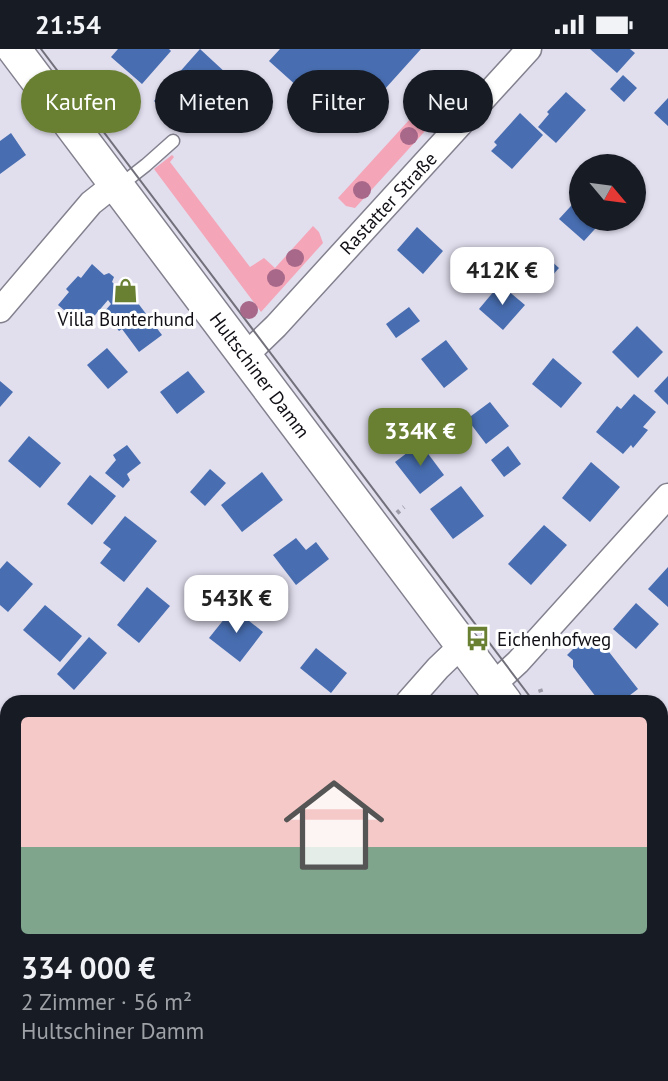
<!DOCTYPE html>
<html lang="de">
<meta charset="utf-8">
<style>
:root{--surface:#171b24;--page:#20242c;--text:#f1f3f6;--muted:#9ea1a6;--accent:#698032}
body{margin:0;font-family:"PT Sans",sans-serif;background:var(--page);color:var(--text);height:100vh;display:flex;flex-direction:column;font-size:26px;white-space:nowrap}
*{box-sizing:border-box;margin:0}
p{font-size:23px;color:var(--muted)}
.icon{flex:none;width:38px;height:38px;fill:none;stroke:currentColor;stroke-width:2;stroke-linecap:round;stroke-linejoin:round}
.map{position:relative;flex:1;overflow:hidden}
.panel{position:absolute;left:0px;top:646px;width:668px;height:387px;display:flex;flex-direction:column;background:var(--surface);border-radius:21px 21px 0 0;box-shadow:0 2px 5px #0004}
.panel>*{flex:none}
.banner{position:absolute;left:21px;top:21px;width:626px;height:63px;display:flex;gap:14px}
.needle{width:46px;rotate:119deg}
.controls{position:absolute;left:569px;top:105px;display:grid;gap:14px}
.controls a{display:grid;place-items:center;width:77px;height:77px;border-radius:50%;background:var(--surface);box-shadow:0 2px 5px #0004;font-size:35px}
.price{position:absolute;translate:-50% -60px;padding:0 16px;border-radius:14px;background:#fff;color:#222;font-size:23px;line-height:46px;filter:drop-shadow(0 2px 4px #0008)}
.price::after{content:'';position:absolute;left:50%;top:42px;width:21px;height:16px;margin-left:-10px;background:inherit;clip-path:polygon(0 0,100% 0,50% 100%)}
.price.current{background:var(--accent);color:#fff}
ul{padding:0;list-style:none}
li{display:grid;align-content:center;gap:14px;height:371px;padding:0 21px}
li span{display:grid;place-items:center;height:217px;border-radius:7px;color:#555}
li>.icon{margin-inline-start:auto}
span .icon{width:126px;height:126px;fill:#fffc;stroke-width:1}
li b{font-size:30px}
.pill{padding:0 24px;border-radius:32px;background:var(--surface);box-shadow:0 2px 5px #0004;font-size:24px;line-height:63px}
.pill.current{background:var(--accent);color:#fff}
.status{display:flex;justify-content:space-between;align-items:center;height:49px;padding:0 35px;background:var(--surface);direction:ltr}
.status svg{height:19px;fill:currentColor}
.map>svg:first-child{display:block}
</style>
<div class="status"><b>21:54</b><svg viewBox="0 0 49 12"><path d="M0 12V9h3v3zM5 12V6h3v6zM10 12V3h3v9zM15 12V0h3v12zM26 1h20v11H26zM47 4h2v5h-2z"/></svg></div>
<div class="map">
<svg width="668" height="1032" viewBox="0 0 668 1032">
<rect width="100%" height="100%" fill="#e1deee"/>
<path fill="#f4a5b8" d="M 463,30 L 466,37 L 355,159 L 346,157 L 338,149 L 441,36 L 450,44 Z
M 172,106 L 174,108 L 170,113 L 250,218 L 264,209 L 275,219 L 313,177 L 319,183 L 323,194 L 261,263 L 154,120 Z"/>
<path fill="#486eb1" d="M 118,0 L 169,0 L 171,2 L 142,35 L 111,8 Z
M 200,0 L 227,25 L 181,76 L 154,52 Z
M 280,0 L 421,0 L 347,82 L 269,12 Z
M 590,0 L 630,0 L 635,4 L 617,24 Z
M 623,26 L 637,39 L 624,53 L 610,40 Z
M 566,43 L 586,61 L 556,94 L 538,78 L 549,65 L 547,63 Z
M 668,49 L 668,77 L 654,64 Z
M 520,64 L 543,86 L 512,120 L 491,102 L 497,96 L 494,93 Z
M 11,84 L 26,106 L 0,125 L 0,92 Z
M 581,146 L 581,170 L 604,170 L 584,192 L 559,170 Z
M 417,178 L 443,202 L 423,225 L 397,201 Z
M 536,198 L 559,219 L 537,244 L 514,223 Z
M 92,215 L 104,226 L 109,224 L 114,228 L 112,233 L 118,238 L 122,233 L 162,286 L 139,303 L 122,280 L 119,282 L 104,263 L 111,255 L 108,251 L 84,279 L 78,274 L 73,276 L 68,272 L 70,266 L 58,256 L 69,243 L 66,240 L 78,227 L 81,229 Z
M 500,235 L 525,256 L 503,281 L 479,260 Z
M 409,258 L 420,272 L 396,289 L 386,275 Z
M 637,277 L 663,303 L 638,329 L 612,303 Z
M 446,291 L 468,320 L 444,339 L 421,310 Z
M 107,299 L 128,323 L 108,340 L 87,316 Z
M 553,309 L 582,334 L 561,359 L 532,335 Z
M 188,322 L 205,343 L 177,365 L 160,343 Z
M 668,327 L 668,356 L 654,342 Z
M 0,332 L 13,343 L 0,358 Z
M 634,345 L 656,363 L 643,378 L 648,381 L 633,399 L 631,396 L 623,405 L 596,383 L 617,357 L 621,360 Z
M 490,353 L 509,377 L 486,395 L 467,370 Z
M 29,387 L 61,414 L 40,439 L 8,412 Z
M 420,394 L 444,426 L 420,445 L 395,413 Z
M 127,396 L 141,414 L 127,425 L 130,431 L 123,439 L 105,424 L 116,411 L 113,406 Z
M 508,397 L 521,415 L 504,428 L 491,411 Z
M 591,413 L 620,438 L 590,473 L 562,449 Z
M 210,420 L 226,434 L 205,457 L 190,443 Z
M 262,423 L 283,451 L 242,483 L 221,456 Z
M 90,426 L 116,447 L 92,476 L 67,455 Z
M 461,437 L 484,467 L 453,490 L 430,460 Z
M 125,467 L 157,492 L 124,533 L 100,514 L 111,500 L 103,494 Z
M 544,476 L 567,496 L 531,536 L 508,515 Z
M 296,489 L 306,501 L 316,493 L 329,510 L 296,536 L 273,506 Z
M 7,512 L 33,535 L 8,563 L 0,556 L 0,520 Z
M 668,518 L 668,558 L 648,540 Z
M 147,538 L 170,557 L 139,594 L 117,576 Z
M 636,554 L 659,575 L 636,600 L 613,580 Z
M 45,556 L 82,587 L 60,613 L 23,581 Z
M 233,559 L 263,583 L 240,613 L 209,589 Z
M 595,585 L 638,640 L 621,653 L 591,653 L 596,648 L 573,618 L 573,611 L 567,606 L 577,596 L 582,600 Z
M 89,588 L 107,604 L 74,641 L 57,625 Z
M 316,599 L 347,624 L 331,644 L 300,619 Z
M 666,726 L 668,728 L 668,781 L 662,785 L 662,729 Z
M 7,792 L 7,814 L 0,822 L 0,800 Z
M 7,878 L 7,933 L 0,927 L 0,886 Z
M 668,948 L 668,993 L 662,985 L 662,953 Z
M 607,1026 L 634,1026 L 628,1032 L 615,1032 Z"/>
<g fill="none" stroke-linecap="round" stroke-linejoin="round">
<defs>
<path id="lane" d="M 118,138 L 146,116 L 173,92"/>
<path id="street" d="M 0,261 L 91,154 L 115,135
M 245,307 L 276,277 L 529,0
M 493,636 L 518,613 L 668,447
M 408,653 L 438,619 L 462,596
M 83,1032 L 89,1026
M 515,1032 L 521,1026"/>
<path id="secondary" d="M 14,0 L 505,653
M 662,858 L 668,867"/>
</defs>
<use href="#lane" stroke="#84818f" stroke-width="15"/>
<use href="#street" stroke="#84818f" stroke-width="27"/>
<use href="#secondary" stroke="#84818f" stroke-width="36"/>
<path stroke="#9e9ba8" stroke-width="4.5" stroke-dasharray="3.5 5" stroke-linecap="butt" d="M 397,464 L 404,458
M 540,640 L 544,652
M 662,893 L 668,901"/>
<use href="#lane" stroke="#fff" stroke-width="12"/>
<use href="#street" stroke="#fff" stroke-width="24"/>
<use href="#secondary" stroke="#fff" stroke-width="33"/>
<path stroke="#72707a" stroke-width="2" d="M 41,0 L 534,653
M 662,822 L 668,831"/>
</g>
<g fill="#a7688a">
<circle cx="409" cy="87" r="9"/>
<circle cx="362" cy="141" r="9"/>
<circle cx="295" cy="209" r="9"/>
<circle cx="276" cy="229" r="9"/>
<circle cx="249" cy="261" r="9"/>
</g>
<defs>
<symbol id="shop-bare" viewBox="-9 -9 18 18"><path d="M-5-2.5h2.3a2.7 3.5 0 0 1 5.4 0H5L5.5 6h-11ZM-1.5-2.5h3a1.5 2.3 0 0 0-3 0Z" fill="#698032" stroke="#fff" stroke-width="2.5" paint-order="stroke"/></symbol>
<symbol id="bus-bare" viewBox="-9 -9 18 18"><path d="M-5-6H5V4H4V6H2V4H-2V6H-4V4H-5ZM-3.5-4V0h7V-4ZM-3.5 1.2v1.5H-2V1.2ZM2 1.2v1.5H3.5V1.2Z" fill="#698032" stroke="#fff" stroke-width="2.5" paint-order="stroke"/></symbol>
</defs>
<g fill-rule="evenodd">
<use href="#shop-bare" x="108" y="224" width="35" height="35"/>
<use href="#bus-bare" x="460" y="572" width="35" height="35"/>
</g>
<g text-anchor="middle" stroke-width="6" stroke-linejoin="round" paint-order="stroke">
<g font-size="19" fill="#121016" stroke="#fff">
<text transform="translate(388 154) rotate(-47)" y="7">Rastatter Straße</text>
<text transform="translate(260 326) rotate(53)" y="7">Hultschiner Damm</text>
</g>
<g font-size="19" fill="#121016" stroke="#fff">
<text x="126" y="277">Villa Bunterhund</text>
<text x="497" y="597" text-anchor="start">Eichenhofweg</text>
</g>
</g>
</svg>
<div class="controls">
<a><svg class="needle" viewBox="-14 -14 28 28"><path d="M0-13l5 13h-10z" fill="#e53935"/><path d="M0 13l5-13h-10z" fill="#9ea1a6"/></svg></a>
</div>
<b class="price" style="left:502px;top:258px">412K €</b>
<b class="price current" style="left:420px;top:419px">334K €</b>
<b class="price" style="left:236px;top:586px">543K €</b>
<div class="banner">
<a class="pill current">Kaufen</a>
<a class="pill">Mieten</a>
<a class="pill">Filter</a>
<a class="pill">Neu</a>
</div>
<section class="panel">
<ul>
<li><span style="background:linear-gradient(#f6c9c9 60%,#7fa58c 0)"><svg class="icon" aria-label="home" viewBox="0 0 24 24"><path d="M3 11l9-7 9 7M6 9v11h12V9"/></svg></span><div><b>334 000 €</b><p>2 Zimmer · 56 m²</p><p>Hultschiner Damm</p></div></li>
</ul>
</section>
</div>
